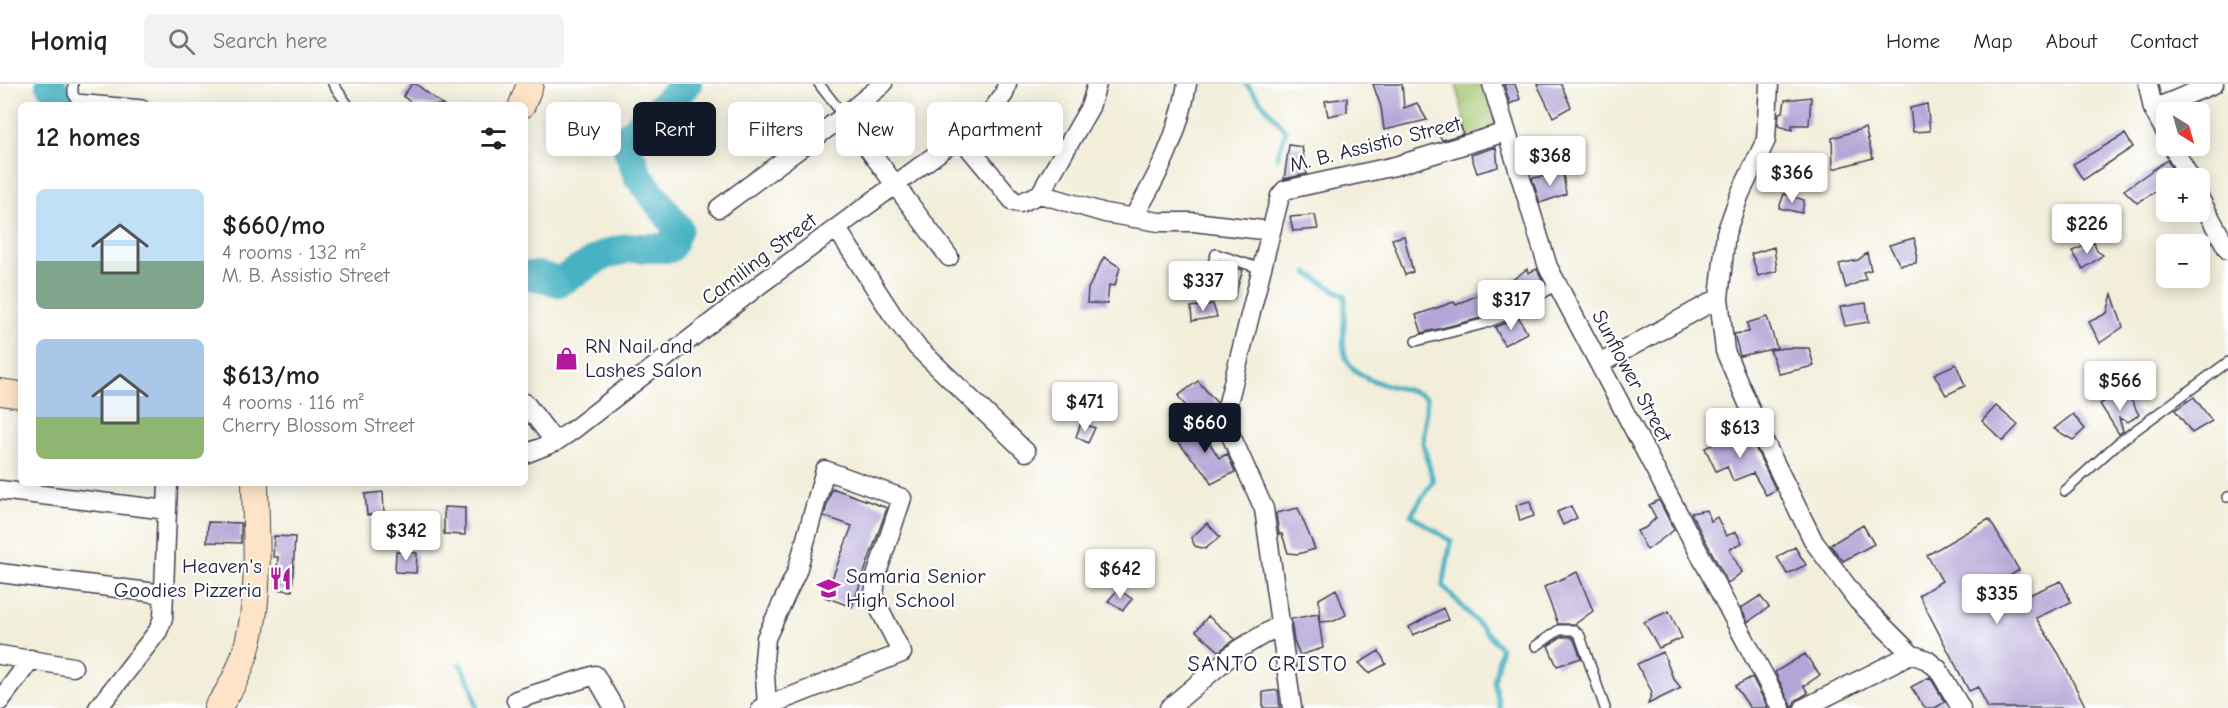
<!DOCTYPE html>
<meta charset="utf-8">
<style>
:root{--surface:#fff;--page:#f2f2f2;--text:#222;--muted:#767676;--line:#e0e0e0;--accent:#111827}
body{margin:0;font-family:"Comic Neue",sans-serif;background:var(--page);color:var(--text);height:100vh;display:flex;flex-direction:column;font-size:22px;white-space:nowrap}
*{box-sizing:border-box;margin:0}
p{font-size:20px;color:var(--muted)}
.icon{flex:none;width:33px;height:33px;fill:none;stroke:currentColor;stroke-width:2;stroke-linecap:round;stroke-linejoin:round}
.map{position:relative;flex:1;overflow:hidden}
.details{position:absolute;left:18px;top:18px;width:510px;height:384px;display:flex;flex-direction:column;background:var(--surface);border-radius:9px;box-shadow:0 3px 15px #0003}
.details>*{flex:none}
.guide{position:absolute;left:546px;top:18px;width:570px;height:54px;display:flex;gap:12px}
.needle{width:39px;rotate:143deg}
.tools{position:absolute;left:2156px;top:18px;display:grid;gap:12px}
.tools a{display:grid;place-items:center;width:54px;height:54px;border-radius:9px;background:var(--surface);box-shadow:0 3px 15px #0003;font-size:30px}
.price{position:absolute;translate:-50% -51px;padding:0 14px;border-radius:6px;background:#fff;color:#222;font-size:20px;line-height:39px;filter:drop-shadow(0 2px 3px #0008)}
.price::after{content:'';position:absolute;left:50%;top:36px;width:18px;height:14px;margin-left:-9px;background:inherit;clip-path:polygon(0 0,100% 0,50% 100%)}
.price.selected{background:var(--accent);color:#fff}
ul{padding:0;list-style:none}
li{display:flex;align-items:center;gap:18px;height:150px;padding:0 18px}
li span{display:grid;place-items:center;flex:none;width:168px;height:120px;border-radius:9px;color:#555}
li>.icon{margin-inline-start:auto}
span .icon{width:72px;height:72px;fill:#fffc;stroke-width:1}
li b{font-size:26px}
h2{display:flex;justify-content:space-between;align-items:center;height:72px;padding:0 18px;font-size:26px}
.chip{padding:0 21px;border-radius:9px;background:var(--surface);box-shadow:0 3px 15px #0003;font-size:21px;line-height:54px}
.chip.selected{background:var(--accent);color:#fff}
header{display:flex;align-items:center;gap:36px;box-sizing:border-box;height:84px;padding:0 30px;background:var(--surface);border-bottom:2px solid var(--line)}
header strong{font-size:28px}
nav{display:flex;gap:33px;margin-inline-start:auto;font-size:21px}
.search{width:420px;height:54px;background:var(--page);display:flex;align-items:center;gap:15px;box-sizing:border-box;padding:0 21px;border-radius:9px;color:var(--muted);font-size:22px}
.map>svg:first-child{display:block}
</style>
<header>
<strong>Homiq</strong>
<div class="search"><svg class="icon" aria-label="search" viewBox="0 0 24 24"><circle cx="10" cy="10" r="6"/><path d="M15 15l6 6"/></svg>Search here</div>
<nav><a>Home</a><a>Map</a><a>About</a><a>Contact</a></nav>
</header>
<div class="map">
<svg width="2228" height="624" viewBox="0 0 2228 624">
<rect width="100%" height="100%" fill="#fff"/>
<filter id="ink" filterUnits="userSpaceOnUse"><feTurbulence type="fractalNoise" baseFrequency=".0167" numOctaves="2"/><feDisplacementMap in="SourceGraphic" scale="12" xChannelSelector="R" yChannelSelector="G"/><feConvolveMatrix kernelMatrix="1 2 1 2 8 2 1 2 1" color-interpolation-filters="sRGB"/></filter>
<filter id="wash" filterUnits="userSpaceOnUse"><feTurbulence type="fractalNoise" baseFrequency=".008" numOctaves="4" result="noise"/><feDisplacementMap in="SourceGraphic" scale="24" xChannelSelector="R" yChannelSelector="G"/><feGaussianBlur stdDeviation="1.35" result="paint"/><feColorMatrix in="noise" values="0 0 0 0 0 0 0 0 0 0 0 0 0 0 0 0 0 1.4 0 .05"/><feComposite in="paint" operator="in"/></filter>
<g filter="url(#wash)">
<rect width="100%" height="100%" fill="#f2eeda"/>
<path fill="#a0c26b" stroke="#617253" stroke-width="1.5" d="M 1456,0 L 1486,0 L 1497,47 L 1468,54 Z"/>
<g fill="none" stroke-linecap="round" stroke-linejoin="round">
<path stroke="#46b2c3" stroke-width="5" d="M 1246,0 L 1286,47 L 1277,74
M 1307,189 L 1345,212 C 1346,257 1329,284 1383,300 C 1399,305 1413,305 1427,314 L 1423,359 L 1433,397 L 1411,431 L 1451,457 L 1443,502 L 1501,564 L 1494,598 L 1500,624
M 460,580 L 472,603 L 476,624"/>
<path stroke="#46b2c3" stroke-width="30" d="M 50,0 L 64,21
M 525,192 L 538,192 L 559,198 L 604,171 L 628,164 L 670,164 L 678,144 L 638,92 L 624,55 L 687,0"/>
</g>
<g id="blocks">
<path fill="#b3a6d7" d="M 412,0 L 416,0 L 443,21 L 414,21 L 403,12 Z
M 1373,0 L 1402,0 L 1404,24 L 1417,19 L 1427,36 L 1384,46 L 1381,23 Z
M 1504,0 L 1515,0 L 1520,15 L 1510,20 Z
M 1537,0 L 1561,0 L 1571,23 L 1553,33 Z
M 1811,13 L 1809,41 L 1792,41 L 1792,46 L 1778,42 L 1779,29 L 1783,28 L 1785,16 Z
M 1347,14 L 1347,28 L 1328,32 L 1325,17 Z
M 1927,20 L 1930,47 L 1913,48 L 1910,24 Z
M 1461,42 L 1463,50 L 1442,56 L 1438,49 L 1445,44 Z
M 1865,44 L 1873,74 L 1833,85 L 1832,54 Z
M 2125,50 L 2133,63 L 2083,96 L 2073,80 Z
M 1289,61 L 1302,63 L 1307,90 L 1284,95 Z
M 1496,63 L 1498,83 L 1477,89 L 1471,71 Z
M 2167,76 L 2177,94 L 2166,94 L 2166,101 L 2137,119 L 2124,106 Z
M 1563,90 L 1566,110 L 1540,119 L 1532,94 Z
M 1784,110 L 1804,116 L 1802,129 L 1779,124 Z
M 1315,131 L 1318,145 L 1293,147 L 1290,133 Z
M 1404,152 L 1413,188 L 1405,191 L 1392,155 Z
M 1914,154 L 1917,164 L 1916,179 L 1900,181 L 1889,161 Z
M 2094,158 L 2097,167 L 2103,171 L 2083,185 L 2072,167 Z
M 1774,163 L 1777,187 L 1758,192 L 1751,170 Z
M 1867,169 L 1871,186 L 1863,188 L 1866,195 L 1846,204 L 1839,180 L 1858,176 Z
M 1104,173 L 1120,183 L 1115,202 L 1109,201 L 1107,220 L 1087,219 L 1088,205 Z
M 1220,179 L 1243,186 L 1234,214 L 1210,207 Z
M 1527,185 L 1528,189 L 1537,185 L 1544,200 L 1512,222 L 1481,234 L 1422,249 L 1416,231 L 1454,218 L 1456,221 L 1482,209 L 1486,216 Z
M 2112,210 L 2123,243 L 2100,259 L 2089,238 L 2107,229 Z
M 1866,219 L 1869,238 L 1845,242 L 1840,223 Z
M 1213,220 L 1217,233 L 1192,237 L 1191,223 Z
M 1767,233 L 1777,264 L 1740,272 L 1734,250 L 1749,248 L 1747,239 Z
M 1519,234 L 1527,249 L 1504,261 L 1495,243 Z
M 1785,264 L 1809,264 L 1814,282 L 1779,290 L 1770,266 Z
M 1956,280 L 1965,302 L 1946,311 L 1934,290 Z
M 1198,297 L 1217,319 L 1215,325 L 1197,337 L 1178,312 Z
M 2113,312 L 2115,319 L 2130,314 L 2139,331 L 2128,338 L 2119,334 L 2123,347 L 2119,350 L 2100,320 Z
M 2194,313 L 2212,337 L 2192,349 L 2175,326 Z
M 1996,322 L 2018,341 L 2003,357 L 1982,337 Z
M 2073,330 L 2085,345 L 2073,356 L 2054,345 Z
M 1081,339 L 1095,344 L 1088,359 L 1076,353 Z
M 1197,339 L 1219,374 L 1227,370 L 1235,388 L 1211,400 L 1207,391 L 1174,354 Z
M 1746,345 L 1776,406 L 1766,411 L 1753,389 L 1733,397 L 1727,382 L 1716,387 L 1705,364 Z
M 832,404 L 887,424 L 852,523 L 825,513 L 852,442 L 824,432 Z
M 383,408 L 384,430 L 367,431 L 365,410 Z
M 1659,416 L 1674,446 L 1647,466 L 1637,447 L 1645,444 L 1656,434 L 1649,421 Z
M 1530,417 L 1534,432 L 1520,437 L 1516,421 Z
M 1571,422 L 1577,434 L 1563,441 L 1557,428 Z
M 444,423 L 465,424 L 465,451 L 444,450 Z
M 1298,424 L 1315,465 L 1298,470 L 1288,469 L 1282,450 L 1279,450 L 1276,429 Z
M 1707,426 L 1711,437 L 1717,433 L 1726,452 L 1736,448 L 1742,459 L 1729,465 L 1742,488 L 1728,499 L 1691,429 Z
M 1989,435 L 2019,486 L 2011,491 L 2024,513 L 2061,497 L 2071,518 L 2036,534 L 2059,570 L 2086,624 L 1988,624 L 1978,603 L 1969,607 L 1919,511 L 1942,497 L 1927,471 Z
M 208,438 L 241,439 L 241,459 L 207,458 Z
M 1207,439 L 1220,453 L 1205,465 L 1195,462 L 1191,454 Z
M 1863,441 L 1874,460 L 1843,477 L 1830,461 Z
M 274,452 L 295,453 L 292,507 L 275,505 L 278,473 L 273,473 Z
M 1795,463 L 1806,481 L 1787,490 L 1777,473 Z
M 396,468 L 417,469 L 416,489 L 395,488 Z
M 1577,488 L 1593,527 L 1575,540 L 1558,540 L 1544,503 Z
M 1118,505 L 1132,515 L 1123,526 L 1108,517 Z
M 1336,505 L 1346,531 L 1334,537 L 1320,538 L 1319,515 Z
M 1760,512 L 1769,523 L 1748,538 L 1741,524 Z
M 1443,524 L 1448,536 L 1413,551 L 1409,543 Z
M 1669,527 L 1682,554 L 1659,564 L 1644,538 Z
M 1318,530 L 1323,564 L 1300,571 L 1294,557 L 1291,535 Z
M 1208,532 L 1235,555 L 1219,567 L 1196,547 Z
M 1561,553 L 1571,553 L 1574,556 L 1581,574 L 1557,582 L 1548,562 Z
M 1379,567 L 1386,580 L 1369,589 L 1359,579 Z
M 1663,568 L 1673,594 L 1681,604 L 1648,620 L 1652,608 L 1637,580 Z
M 1805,570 L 1820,591 L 1804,602 L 1808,609 L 1795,617 L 1792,624 L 1775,588 Z
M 1752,593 L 1768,624 L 1750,624 L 1735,602 Z
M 1930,593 L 1945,618 L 1935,624 L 1925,624 L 1911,603 Z
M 1278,606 L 1280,624 L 1263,624 L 1263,608 Z"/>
</g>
</g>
<g filter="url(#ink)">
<use href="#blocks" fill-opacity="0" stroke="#414153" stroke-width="1.5"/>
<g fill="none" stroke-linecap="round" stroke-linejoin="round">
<defs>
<path id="lane" d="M 73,0 L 73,10 L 76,15 L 143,21
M 333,0 L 348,21
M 819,0 L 844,32
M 1205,202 L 1216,170 L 1262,185
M 1416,257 L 1483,240 L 1515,228 L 1557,200
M 2065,407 L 2118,359 L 2228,278
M 2227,413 L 2228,413
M 1536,562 L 1559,546 L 1574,546 L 1580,552 L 1605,624"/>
<path id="street" d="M 1097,0 L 1090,23 L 1040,110 L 1105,129 L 1159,138 L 1194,138 L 1271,147
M 1492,0 L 1548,183 L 1781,624
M 1769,0 L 1766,56 L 1740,110 L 1726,149 L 1719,214 L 1725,267 L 1766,361 L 1814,458 L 1858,517 L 1911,570 L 1927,576 L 1938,585 L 1961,624
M 2148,0 L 2153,25 L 2166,49
M 2153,25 L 2214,0
M 844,32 L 949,173
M 960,53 L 1014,118 L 1020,119 L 1040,110
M 2172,62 L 2190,94
M 2199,113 L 2228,166
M 719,124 L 844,32 L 883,0
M 1133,134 C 1159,90 1179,50 1187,0
M 837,145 L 892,230 L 917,263 L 1026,368
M 1601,279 L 1719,214
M 525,319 L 555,358
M 525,370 L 555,358 L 573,346 L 762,199 L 987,33 L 1004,10 L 1007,0
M 0,406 L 167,426
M 0,489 L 164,510
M 0,571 L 73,583
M 516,616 L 595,591 L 614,624
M 0,617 L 31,575
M 98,624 L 158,547 L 163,534 L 168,399
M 761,624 L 767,622 L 902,569 L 874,514 L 876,492 L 902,414 L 825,386 L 797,487 L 766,554 L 764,576 L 767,622
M 1169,624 L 1239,565 L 1281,540
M 1292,624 L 1264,425 L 1228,345 L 1226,327 L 1280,112 L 1285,106 L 1395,82 L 1506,48
M 1804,624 L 1911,570"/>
<path id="secondary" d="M 522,21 L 530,0
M 0,308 L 21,311
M 217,624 C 267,560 256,475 255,399"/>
</defs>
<use href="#lane" stroke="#414153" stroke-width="12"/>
<use href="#street" stroke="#414153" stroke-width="21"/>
<use href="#secondary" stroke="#414153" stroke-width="28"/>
<use href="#lane" stroke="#fff" stroke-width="9"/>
<use href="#street" stroke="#fff" stroke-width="18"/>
<use href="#secondary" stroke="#fee4c6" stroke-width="26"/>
</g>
</g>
<defs>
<symbol id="shop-bare" viewBox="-9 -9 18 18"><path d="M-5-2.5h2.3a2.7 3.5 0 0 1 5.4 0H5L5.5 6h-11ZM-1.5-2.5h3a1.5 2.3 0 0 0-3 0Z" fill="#b5179e" stroke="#fff" stroke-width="2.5" paint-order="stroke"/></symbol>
<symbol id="restaurant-bare" viewBox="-9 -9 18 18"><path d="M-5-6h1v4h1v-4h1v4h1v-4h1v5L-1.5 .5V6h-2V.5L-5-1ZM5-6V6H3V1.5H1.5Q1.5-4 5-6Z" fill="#b5179e" stroke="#fff" stroke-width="2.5" paint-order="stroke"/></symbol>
<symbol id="school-bare" viewBox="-9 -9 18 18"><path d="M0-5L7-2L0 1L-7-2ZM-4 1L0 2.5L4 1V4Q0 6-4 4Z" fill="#b5179e" stroke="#fff" stroke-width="2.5" paint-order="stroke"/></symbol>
</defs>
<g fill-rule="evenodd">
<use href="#shop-bare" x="550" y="258" width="33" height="33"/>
<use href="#restaurant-bare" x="264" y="478" width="33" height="33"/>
<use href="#school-bare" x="812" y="488" width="33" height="33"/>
</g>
<g text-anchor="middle" stroke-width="4.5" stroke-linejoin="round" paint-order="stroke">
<g font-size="21" fill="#22223b" stroke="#fff">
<text transform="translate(1375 60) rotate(-14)" y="7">M. B. Assistio Street</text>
<text transform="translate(759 175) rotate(-37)" y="7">Camiling Street</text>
<text transform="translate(1632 292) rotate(62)" y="7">Sunflower Street</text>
</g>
<g font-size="21" fill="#22223b" stroke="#fff" text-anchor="start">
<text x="585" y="269">RN Nail and<tspan x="585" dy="24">Lashes Salon</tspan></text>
<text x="262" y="489" text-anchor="end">Heaven's<tspan x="262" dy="24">Goodies Pizzeria</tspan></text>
<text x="846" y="499">Samaria Senior<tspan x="846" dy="24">High School</tspan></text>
</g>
<g font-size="22" letter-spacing="1.5" fill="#22223b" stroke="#fff">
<text x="1268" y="587">SANTO CRISTO</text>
</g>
</g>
</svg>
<div class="tools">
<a><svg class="needle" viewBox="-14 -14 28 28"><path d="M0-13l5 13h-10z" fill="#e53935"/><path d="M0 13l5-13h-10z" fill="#767676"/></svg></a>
<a>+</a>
<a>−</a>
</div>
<b class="price" style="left:1550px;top:103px">$368</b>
<b class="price" style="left:1792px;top:120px">$366</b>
<b class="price" style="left:2087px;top:171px">$226</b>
<b class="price" style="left:1203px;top:228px">$337</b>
<b class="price" style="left:1511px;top:247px">$317</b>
<b class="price" style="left:2120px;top:328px">$566</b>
<b class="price" style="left:1085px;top:349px">$471</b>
<b class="price selected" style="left:1205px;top:370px">$660</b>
<b class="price" style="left:1740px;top:375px">$613</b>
<b class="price" style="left:406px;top:478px">$342</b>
<b class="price" style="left:1120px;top:516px">$642</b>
<b class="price" style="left:1997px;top:541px">$335</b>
<div class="guide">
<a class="chip">Buy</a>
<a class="chip selected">Rent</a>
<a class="chip">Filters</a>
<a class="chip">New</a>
<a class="chip">Apartment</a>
</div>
<section class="details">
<h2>12 homes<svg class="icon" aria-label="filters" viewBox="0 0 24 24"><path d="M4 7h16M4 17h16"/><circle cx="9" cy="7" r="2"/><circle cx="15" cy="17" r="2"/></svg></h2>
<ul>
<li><span style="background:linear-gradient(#bfe0f5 60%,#7fa58c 0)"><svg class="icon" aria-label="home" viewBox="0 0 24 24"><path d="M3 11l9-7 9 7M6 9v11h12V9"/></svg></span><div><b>$660/mo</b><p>4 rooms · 132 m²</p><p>M. B. Assistio Street</p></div></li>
<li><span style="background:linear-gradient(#a9c7e8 65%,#8fb573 0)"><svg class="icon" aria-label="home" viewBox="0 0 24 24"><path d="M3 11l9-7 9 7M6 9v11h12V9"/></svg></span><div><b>$613/mo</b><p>4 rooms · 116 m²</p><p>Cherry Blossom Street</p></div></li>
</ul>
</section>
</div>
